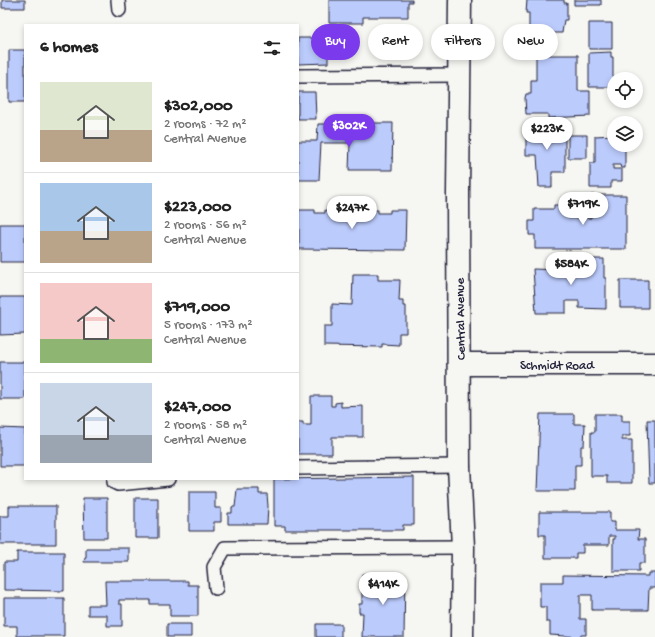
<!DOCTYPE html>
<meta charset="utf-8">
<style>
:root{--surface:#fff;--page:#f6f6f6;--text:#222;--muted:#767676;--line:#e0e0e0;--accent:#7c3aed}
body{margin:0;font-family:"Gochi Hand",sans-serif;background:var(--page);color:var(--text);height:100vh;display:flex;flex-direction:column;font-size:15px;white-space:nowrap}
*{box-sizing:border-box;margin:0}
p{font-size:13px;color:var(--muted)}
.icon{flex:none;width:22px;height:22px;fill:none;stroke:currentColor;stroke-width:2;stroke-linecap:round;stroke-linejoin:round}
.map{position:relative;flex:1;overflow:hidden}
.sheet{position:absolute;left:24px;top:24px;width:275px;height:456px;display:flex;flex-direction:column;background:var(--surface);border-radius:0px;box-shadow:0 2px 6px #0003}
.sheet>*{flex:none}
.banner{position:absolute;left:311px;top:24px;width:284px;height:36px;display:flex;gap:8px}
.controls{position:absolute;left:607px;top:72px;display:grid;gap:8px}
.controls a{display:grid;place-items:center;width:36px;height:36px;border-radius:50%;background:var(--surface);box-shadow:0 2px 6px #0003;font-size:20px}
.price{position:absolute;translate:-50% -34px;padding:0 9px;border-radius:14px;background:#fff;color:#222;font-size:13px;line-height:26px;filter:drop-shadow(0 1px 2px #0008)}
.price::after{content:'';position:absolute;left:50%;top:24px;width:12px;height:9px;margin-left:-6px;background:inherit;clip-path:polygon(0 0,100% 0,50% 100%)}
.price.active{background:var(--accent);color:#fff}
ul{padding:0;list-style:none}
li{display:flex;align-items:center;gap:12px;height:100px;padding:0 16px}
li+li{border-top:1px solid var(--line)}
li span{display:grid;place-items:center;flex:none;width:112px;height:80px;border-radius:0px;color:#555}
li>.icon{margin-inline-start:auto}
span .icon{width:48px;height:48px;fill:#fffc;stroke-width:1}
li b{font-size:17px}
h2{display:flex;justify-content:space-between;align-items:center;height:48px;padding:0 16px;font-size:17px}
.pill{padding:0 14px;border-radius:18px;background:var(--surface);box-shadow:0 2px 6px #0003;font-size:14px;line-height:36px}
.pill.active{background:var(--accent);color:#fff}
.map>svg:first-child{display:block}
</style>
<div class="map">
<svg width="655" height="637" viewBox="0 0 655 637">
<rect width="100%" height="100%" fill="#f6f6f2"/>
<filter id="ink" filterUnits="userSpaceOnUse"><feTurbulence type="fractalNoise" baseFrequency=".025" numOctaves="2"/><feDisplacementMap in="SourceGraphic" scale="8" xChannelSelector="R" yChannelSelector="G"/><feConvolveMatrix kernelMatrix="1 2 1 2 8 2 1 2 1" color-interpolation-filters="sRGB"/></filter>
<g filter="url(#ink)">
<path fill="#bbcbfc" stroke="#22223b" d="M 2,0 L 25,0 L 25,8 L 2,8 Z
M 329,0 L 412,0 L 412,2 L 408,2 L 408,17 L 363,17 L 363,23 L 329,23 Z
M 527,0 L 564,0 L 564,3 L 567,3 L 567,20 L 564,20 L 562,33 L 531,33 L 531,31 L 529,31 L 529,13 L 526,13 Z
M 574,0 L 601,0 L 601,5 L 574,5 Z
M 589,23 L 612,23 L 612,49 L 589,49 Z
M 298,38 L 328,38 L 328,63 L 298,64 Z
M 9,50 L 25,50 L 25,102 L 9,102 Z
M 611,52 L 611,57 L 613,57 L 613,87 L 589,87 L 589,53 Z
M 536,55 L 578,55 L 578,91 L 590,91 L 590,116 L 548,118 L 548,114 L 526,114 L 525,98 L 526,94 L 531,94 L 531,80 L 536,80 Z
M 298,92 L 315,92 L 316,119 L 298,119 Z
M 349,123 L 393,123 L 392,170 L 349,170 L 350,143 L 321,143 L 319,180 L 298,180 L 298,141 L 317,141 L 318,124 L 349,124 Z
M 526,127 L 565,127 L 565,172 L 552,172 L 552,187 L 539,187 L 537,155 L 526,155 Z
M 568,135 L 587,135 L 587,158 L 568,158 Z
M 614,135 L 614,145 L 625,145 L 625,168 L 621,168 L 620,165 L 613,165 L 613,169 L 622,169 L 622,181 L 611,181 L 611,188 L 590,188 L 590,163 L 595,163 L 595,136 Z
M 591,195 L 626,195 L 626,249 L 535,249 L 535,235 L 529,235 L 529,221 L 534,221 L 534,209 L 554,209 L 554,205 L 568,205 L 568,218 L 591,218 L 591,212 L 589,212 Z
M 299,210 L 315,210 L 315,213 L 325,213 L 325,210 L 378,210 L 378,213 L 390,213 L 390,210 L 406,210 L 405,250 L 299,249 Z
M 0,224 L 25,224 L 25,262 L 0,262 Z
M 560,259 L 604,259 L 604,278 L 606,278 L 606,309 L 579,308 L 579,301 L 566,301 L 566,313 L 536,313 L 533,269 L 560,270 Z
M 353,274 L 378,274 L 378,280 L 400,280 L 399,301 L 403,301 L 403,306 L 406,306 L 406,333 L 399,333 L 399,345 L 382,344 L 382,347 L 324,346 L 324,326 L 332,326 L 332,304 L 352,305 Z
M 620,280 L 648,280 L 648,308 L 620,308 Z
M 0,297 L 25,297 L 25,334 L 0,335 Z
M 0,362 L 25,362 L 25,399 L 0,399 Z
M 311,396 L 331,396 L 331,406 L 335,406 L 335,403 L 341,402 L 341,407 L 363,406 L 363,437 L 332,437 L 332,454 L 298,454 L 298,422 L 303,422 L 303,425 L 311,425 Z
M 540,414 L 574,414 L 574,424 L 585,424 L 584,446 L 581,446 L 581,465 L 575,465 L 575,491 L 537,491 Z
M 595,414 L 622,414 L 622,421 L 630,421 L 630,436 L 622,436 L 622,440 L 632,440 L 632,483 L 607,483 L 607,476 L 591,476 L 591,432 L 595,432 Z
M 647,420 L 655,420 L 655,483 L 649,483 Z
M 0,428 L 25,429 L 25,466 L 0,466 Z
M 414,477 L 414,525 L 403,525 L 403,530 L 285,530 L 285,526 L 274,526 L 274,479 Z
M 237,489 L 259,489 L 259,494 L 267,494 L 268,506 L 267,524 L 228,524 L 228,513 L 232,513 L 232,507 L 235,507 Z
M 189,492 L 215,492 L 215,508 L 221,508 L 221,522 L 214,522 L 214,531 L 189,531 Z
M 83,498 L 107,498 L 107,538 L 84,538 Z
M 135,498 L 158,498 L 158,538 L 135,538 Z
M 9,506 L 56,506 L 56,544 L 0,544 L 0,516 L 9,516 Z
M 539,512 L 610,512 L 610,522 L 615,522 L 615,530 L 639,530 L 638,539 L 645,539 L 645,563 L 639,563 L 639,571 L 613,571 L 613,539 L 615,539 L 615,536 L 609,536 L 609,545 L 583,545 L 583,553 L 576,553 L 576,558 L 545,558 L 545,535 L 539,535 Z
M 86,548 L 129,548 L 129,562 L 84,562 L 85,558 L 86,558 Z
M 17,552 L 64,552 L 64,591 L 4,590 L 4,562 L 17,562 Z
M 648,573 L 655,573 L 655,588 L 649,588 L 648,610 L 592,610 L 592,595 L 580,595 L 580,619 L 586,619 L 586,635 L 581,635 L 581,637 L 550,635 L 550,622 L 546,622 L 546,607 L 540,607 L 540,582 L 563,582 L 563,575 L 648,576 Z
M 362,574 L 405,575 L 404,637 L 362,637 L 363,613 L 359,613 L 359,604 L 362,604 Z
M 105,581 L 188,581 L 188,585 L 198,585 L 198,616 L 170,616 L 170,604 L 150,604 L 150,600 L 119,600 L 119,604 L 122,604 L 122,626 L 107,626 L 107,615 L 88,615 L 88,605 L 106,605 Z
M 4,598 L 64,598 L 64,636 L 17,636 L 17,626 L 4,626 Z
M 167,624 L 191,624 L 191,637 L 167,637 Z
M 316,624 L 341,624 L 341,637 L 316,637 Z"/>
<g fill="none" stroke-linecap="round" stroke-linejoin="round">
<defs>
<path id="service" d="M 118,0 L 119,10
M 298,76 L 459,75
M 298,468 L 459,466
M 114,479 L 114,482 L 118,484 L 168,479
M 216,588 L 214,567 L 225,548 L 463,547"/>
<path id="minor" d="M 460,364 L 655,364"/>
<path id="tertiary" d="M 460,0 L 458,193 L 459,466 L 463,547 L 462,637"/>
</defs>
<use href="#service" stroke="#22223b" stroke-width="16"/>
<use href="#minor" stroke="#22223b" stroke-width="25"/>
<use href="#tertiary" stroke="#22223b" stroke-width="25"/>
<use href="#service" stroke="#f6f6f2" stroke-width="13"/>
<use href="#minor" stroke="#f6f6f2" stroke-width="22"/>
<use href="#tertiary" stroke="#f6f6f2" stroke-width="22"/>
</g>
</g>
<g text-anchor="middle" stroke-width="3.5" stroke-linejoin="round" paint-order="stroke">
<g font-size="13" fill="#22223b" stroke="#f6f6f2">
<text transform="translate(459 319) rotate(-91)" y="5">Central Avenue</text>
<text x="557" y="369">Schmidt Road</text>
</g>
</g>
</svg>
<div class="controls">
<a><svg class="icon" aria-label="locate" viewBox="0 0 24 24"><circle cx="12" cy="12" r="6"/><path d="M12 2v4M12 18v4M2 12h4M18 12h4"/></svg></a>
<a><svg class="icon" aria-label="layers" viewBox="0 0 24 24"><path d="M12 4l9 5-9 5-9-5zM3 14l9 5 9-5"/></svg></a>
</div>
<b class="price active" style="left:349px;top:148px">$302K</b>
<b class="price" style="left:547px;top:151px">$223K</b>
<b class="price" style="left:583px;top:226px">$719K</b>
<b class="price" style="left:352px;top:230px">$247K</b>
<b class="price" style="left:571px;top:286px">$584K</b>
<b class="price" style="left:383px;top:606px">$414K</b>
<div class="banner">
<a class="pill active">Buy</a>
<a class="pill">Rent</a>
<a class="pill">Filters</a>
<a class="pill">New</a>
</div>
<section class="sheet">
<h2>6 homes<svg class="icon" aria-label="filters" viewBox="0 0 24 24"><path d="M4 7h16M4 17h16"/><circle cx="9" cy="7" r="2"/><circle cx="15" cy="17" r="2"/></svg></h2>
<ul>
<li><span style="background:linear-gradient(#dfe7d0 60%,#b9a48a 0)"><svg class="icon" aria-label="home" viewBox="0 0 24 24"><path d="M3 11l9-7 9 7M6 9v11h12V9"/></svg></span><div><b>$302,000</b><p>2 rooms · 72 m²</p><p>Central Avenue</p></div></li>
<li><span style="background:linear-gradient(#a9c7e8 60%,#b9a48a 0)"><svg class="icon" aria-label="home" viewBox="0 0 24 24"><path d="M3 11l9-7 9 7M6 9v11h12V9"/></svg></span><div><b>$223,000</b><p>2 rooms · 56 m²</p><p>Central Avenue</p></div></li>
<li><span style="background:linear-gradient(#f6c9c9 70%,#8fb573 0)"><svg class="icon" aria-label="home" viewBox="0 0 24 24"><path d="M3 11l9-7 9 7M6 9v11h12V9"/></svg></span><div><b>$719,000</b><p>5 rooms · 173 m²</p><p>Central Avenue</p></div></li>
<li><span style="background:linear-gradient(#c9d6e8 65%,#9aa5b1 0)"><svg class="icon" aria-label="home" viewBox="0 0 24 24"><path d="M3 11l9-7 9 7M6 9v11h12V9"/></svg></span><div><b>$247,000</b><p>2 rooms · 58 m²</p><p>Central Avenue</p></div></li>
</ul>
</section>
</div>
